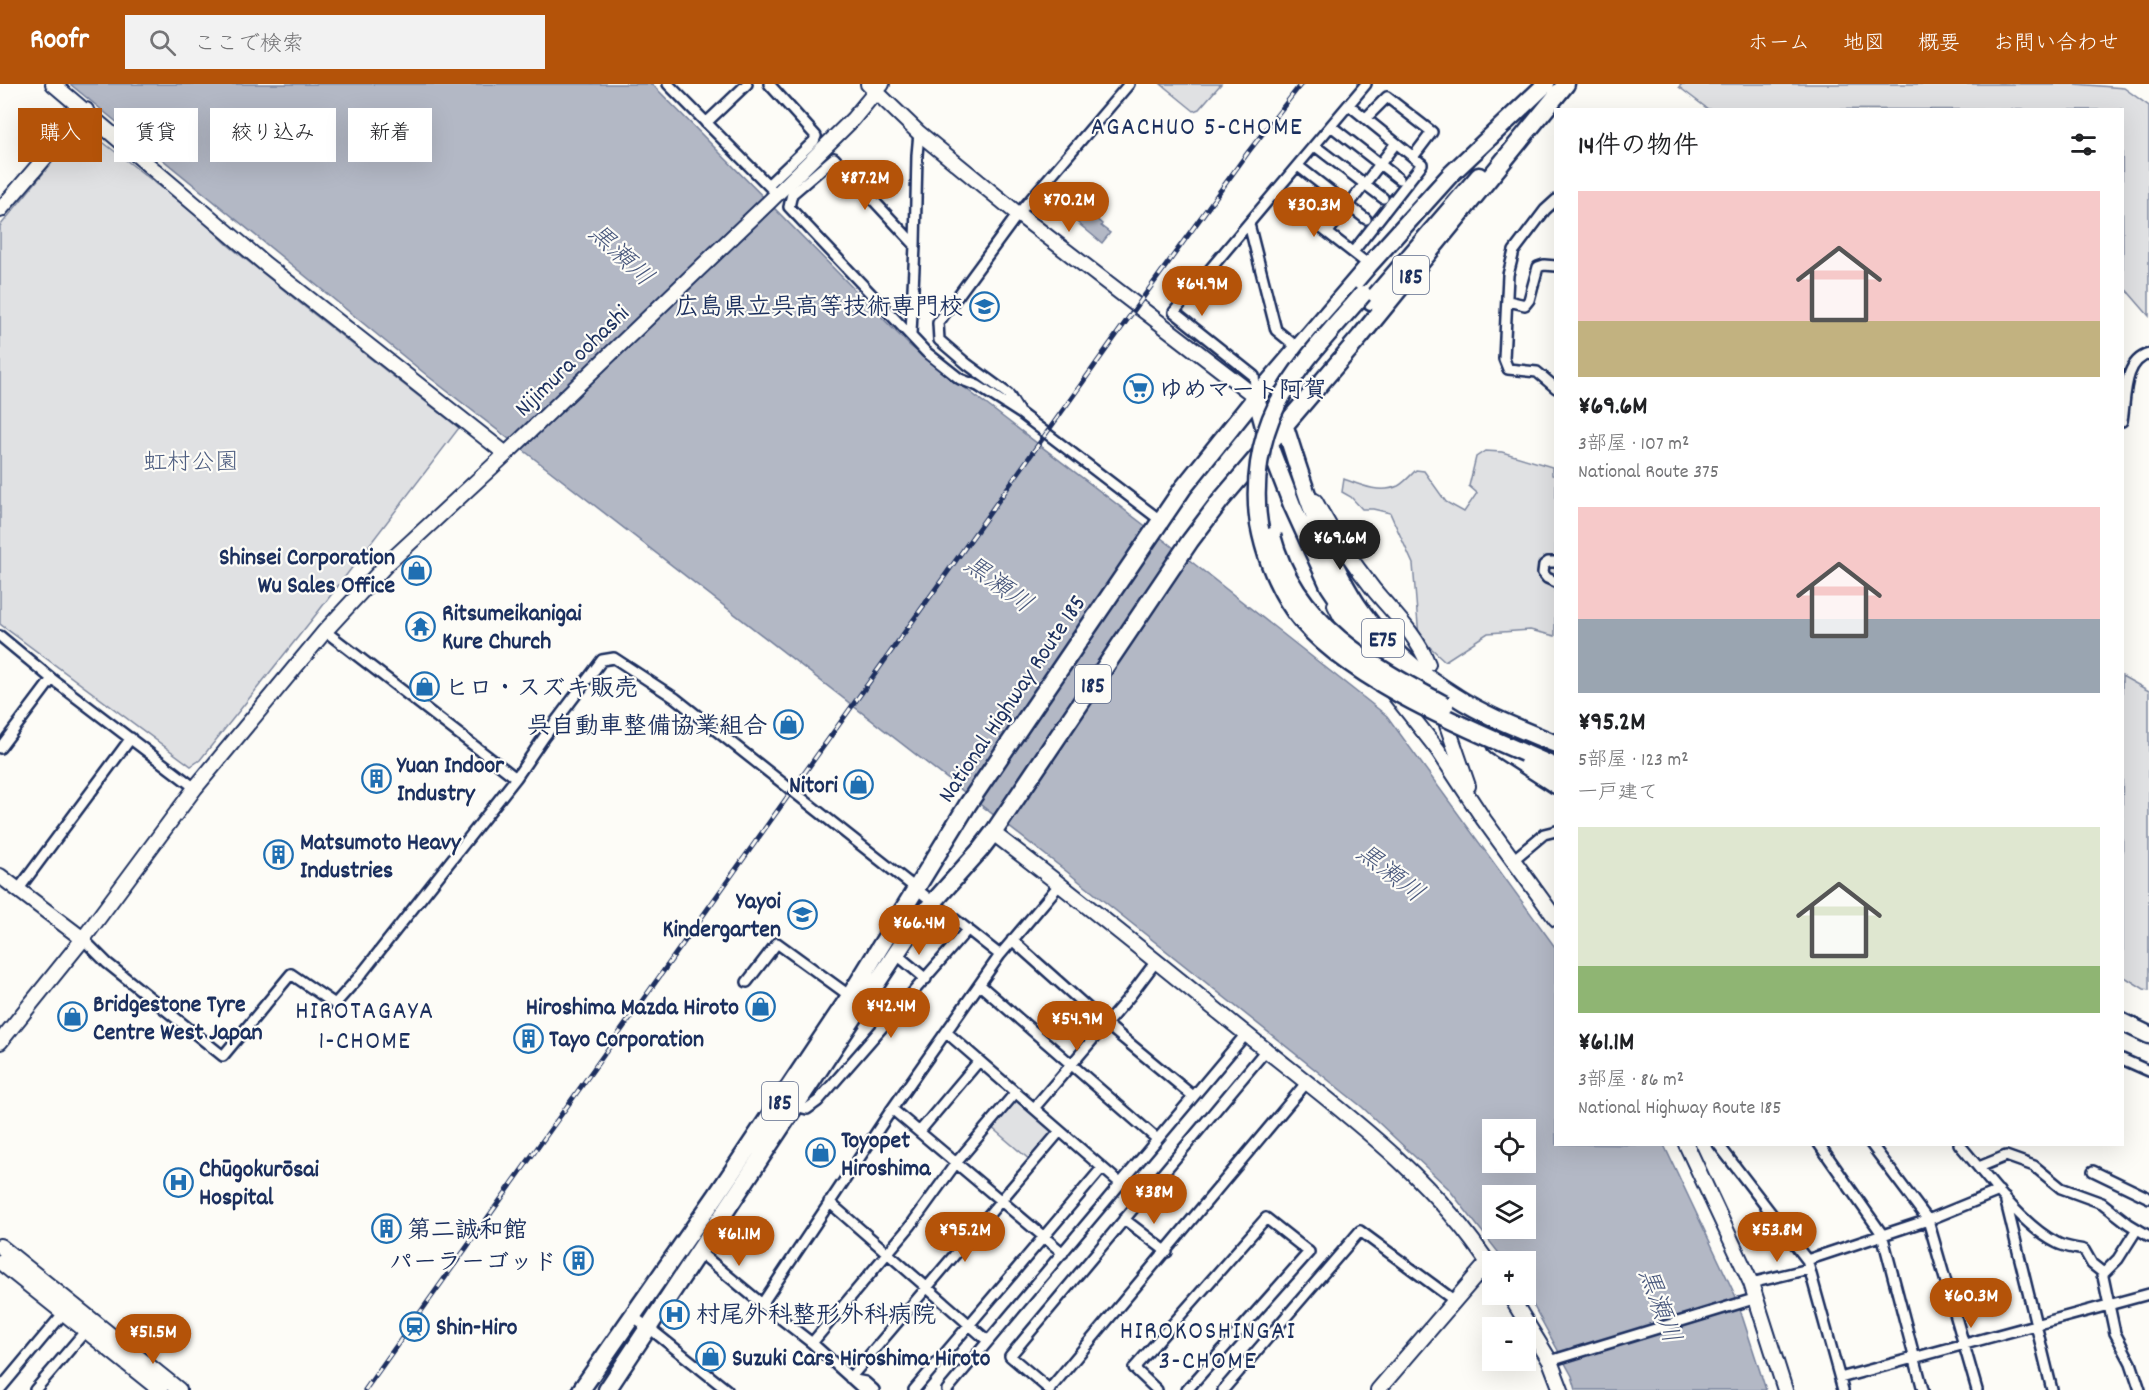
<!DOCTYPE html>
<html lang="ja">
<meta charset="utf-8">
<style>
:root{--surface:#fff;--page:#f2f2f2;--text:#202124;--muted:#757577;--accent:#b45309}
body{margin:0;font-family:Dekko,"Klee One",sans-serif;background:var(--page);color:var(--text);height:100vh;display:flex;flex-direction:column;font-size:22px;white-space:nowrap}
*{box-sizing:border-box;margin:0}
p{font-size:20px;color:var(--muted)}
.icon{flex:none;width:33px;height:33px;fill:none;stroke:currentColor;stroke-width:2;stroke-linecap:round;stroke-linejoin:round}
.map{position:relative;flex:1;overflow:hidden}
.details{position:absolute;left:1554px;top:24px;width:570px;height:1038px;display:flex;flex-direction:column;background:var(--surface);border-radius:0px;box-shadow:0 6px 24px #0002}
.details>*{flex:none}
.top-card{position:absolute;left:18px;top:24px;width:570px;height:54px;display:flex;gap:12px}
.controls{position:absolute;left:1482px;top:1035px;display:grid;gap:12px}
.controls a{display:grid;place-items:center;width:54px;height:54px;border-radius:0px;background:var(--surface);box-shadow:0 6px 24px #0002;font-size:30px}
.price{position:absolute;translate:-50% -51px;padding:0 14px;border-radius:21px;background:var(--accent);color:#fff;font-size:20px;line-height:39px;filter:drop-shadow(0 2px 3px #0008)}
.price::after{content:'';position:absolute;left:50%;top:36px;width:18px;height:14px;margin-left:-9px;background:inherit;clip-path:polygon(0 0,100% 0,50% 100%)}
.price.selected{background:#222;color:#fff}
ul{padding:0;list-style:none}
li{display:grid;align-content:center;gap:12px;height:318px;padding:0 24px}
li span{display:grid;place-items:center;height:186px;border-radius:0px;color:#555}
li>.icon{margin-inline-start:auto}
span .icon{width:108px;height:108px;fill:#fffc;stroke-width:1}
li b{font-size:26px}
h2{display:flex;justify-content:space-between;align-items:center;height:72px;padding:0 24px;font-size:26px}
.pill{padding:0 21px;border-radius:0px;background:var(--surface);box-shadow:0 6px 24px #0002;font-size:21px;line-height:54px}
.pill.selected{background:var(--accent);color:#fff}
header{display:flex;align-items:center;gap:36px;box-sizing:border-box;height:84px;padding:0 30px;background:var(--accent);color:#fff}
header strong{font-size:28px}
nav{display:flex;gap:33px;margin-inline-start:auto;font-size:21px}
.search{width:420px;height:54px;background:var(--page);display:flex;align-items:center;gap:15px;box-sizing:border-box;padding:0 21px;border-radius:0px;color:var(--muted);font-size:22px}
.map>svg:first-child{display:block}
</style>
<header>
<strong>Roofr</strong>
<div class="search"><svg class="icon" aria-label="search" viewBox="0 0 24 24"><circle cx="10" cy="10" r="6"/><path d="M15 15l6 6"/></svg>ここで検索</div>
<nav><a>ホーム</a><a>地図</a><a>概要</a><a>お問い合わせ</a></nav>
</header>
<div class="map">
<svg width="2149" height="1306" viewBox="0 0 2149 1306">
<rect width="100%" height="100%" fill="#fdfcf7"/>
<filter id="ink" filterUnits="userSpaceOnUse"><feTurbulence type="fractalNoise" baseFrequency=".0167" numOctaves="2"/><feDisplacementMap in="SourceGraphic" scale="12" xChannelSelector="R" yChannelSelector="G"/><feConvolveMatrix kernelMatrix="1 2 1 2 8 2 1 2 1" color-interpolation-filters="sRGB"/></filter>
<g filter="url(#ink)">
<path fill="#e0e1e3" stroke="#7e88a0" stroke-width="1.5" d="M 1161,0 L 1221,0 L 1199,25 L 1194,27 Z
M 1682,0 L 2075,0 L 2124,4 L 2149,22 L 2149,232 L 2123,202 L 2122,26 L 1708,25 L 1679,3 Z
M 82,42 L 198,132 L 228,161 L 306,224 L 459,344 L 318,528 L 200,676 L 191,682 L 0,540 L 0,142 Z
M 1485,367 L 1502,368 L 1552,383 L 1552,391 L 1556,392 L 1555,552 L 1530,546 L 1488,549 L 1445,577 L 1419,553 L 1413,480 L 1390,429 L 1373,425 L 1362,425 L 1351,413 L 1342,408 L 1344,395 C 1360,401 1380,410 1398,402 C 1404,399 1411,391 1416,386 L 1424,387 L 1446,418 L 1464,428 L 1477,409 L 1469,402 L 1476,373 Z
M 2122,592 L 2149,607 L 2149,906 L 2144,905 L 2123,892 Z
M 1014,1016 L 1019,1016 L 1053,1045 L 1053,1050 L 1031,1077 L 991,1043 Z"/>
<path fill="#b3b8c5" stroke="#76819c" stroke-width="1.5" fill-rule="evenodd" d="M 70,0 L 652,0 L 910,262 L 1169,460 L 1387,632 L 1555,863 L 1556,1060 L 1664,1061 L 1736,1213 L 1766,1306 L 1576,1306 L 1572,1292 L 1526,1208 L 1526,1178 L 1505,1177 L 1448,1104 L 1362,1023 L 1066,787 L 429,293 ZM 1492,1046 L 1526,1046 L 1526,1078 L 1492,1078 ZM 1492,1112 L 1526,1112 L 1526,1144 L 1492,1144 Z
M 1083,123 L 1102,140 L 1101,142 L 1110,149 L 1102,159 L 1073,135 Z"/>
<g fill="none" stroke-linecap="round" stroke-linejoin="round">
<defs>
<path id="street" d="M 668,0 L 771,104
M 1349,21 L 1422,80 L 1353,168
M 1366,34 L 1387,13 L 1432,48 L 1413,73
M 706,39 L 747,0
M 1331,42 L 1399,95
M 1315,62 L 1383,114
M 1298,82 L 1366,135
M 768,101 L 814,57 L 816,52 L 769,0
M 1275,108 L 1369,181
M 1556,116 L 1545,126 L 1514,167 L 1508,191 L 1504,275 L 1508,285 L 1537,288 L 1556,304
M 1249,140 L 1276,246 L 1298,264
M 1328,148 L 1396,59
M 915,161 L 834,74 L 792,110 L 789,123 L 926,268 L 960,295 L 978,302 L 1020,329 L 1160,436
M 1508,217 L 1525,221 L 1529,216 L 1538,183 L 1544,181 L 1556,182
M 911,250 L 915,161 L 917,71 L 919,49
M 1256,311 L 1254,292 L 1174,228 L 1366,0
M 1018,326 L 1008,310 L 967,280 L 939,256 L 938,239 L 1018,130 L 1129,0
M 2122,337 C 2126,314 2123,277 2149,270
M 1556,478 L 1548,478 L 1544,481 L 1543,489 L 1547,494 L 1556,498
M 325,547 L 516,694
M 0,552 L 52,595 L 195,704
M 0,664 L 52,595
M 1513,776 L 1544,750 L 1556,747
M 18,806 L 131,654
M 83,855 L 107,879 L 223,972 L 291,890 L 335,920 L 359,893 L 516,694 L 544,653 L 602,576 L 614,574 L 675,614 L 1000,871
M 1012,856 L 1106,940 L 1193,1012
M 896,870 L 926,895
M 747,898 L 777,859 L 850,912
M 980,901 L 1157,1055
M 946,948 L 1120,1099
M 2122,975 L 2149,987
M 795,1022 L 807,1025 L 818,1017 L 968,845
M 1035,1023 L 1130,912 L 1157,876
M 892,1025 L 1063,1169
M 920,1047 L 979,977
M 1718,1060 L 1807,1176 L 1843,1306
M 1819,1060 L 1882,1150 L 1923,1306
M 1871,1060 L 1928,1136 L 1977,1306
M 1959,1060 C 1985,1090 2022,1142 2057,1159 C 2064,1163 2075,1164 2084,1166 L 2092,1180 L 2102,1188 L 2115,1249 L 2131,1279 L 2140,1306
M 1979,1083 L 2006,1072 L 2034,1082 L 2061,1104 L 2102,1119 L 2129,1140 L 2149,1152
M 2093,1087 L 2149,1114
M 2005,1114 L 2052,1306
M 829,1118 L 988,1257
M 1124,1135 L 1167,1168
M 698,1167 L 762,1220 L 812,1259 L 864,1306
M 1807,1176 L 1928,1136 L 1999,1107
M 2102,1191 L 2118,1175 L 2137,1145
M 1751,1199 L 1809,1185
M 762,1220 L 892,1025 L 1000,871 L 1060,800
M 632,1232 L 648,1243 L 727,1306
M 812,1259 L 911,1141 L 956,1079 L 1016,1008
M 1550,1277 L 1757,1214
M 850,1294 L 1060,1047
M 1840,1294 L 2149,1210
M 855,1296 L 865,1298 L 874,1306
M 0,1305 L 66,1226
M 35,1306 L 88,1244
M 914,1306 L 1102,1084
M 947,1306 L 1246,950
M 1049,1306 L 1307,998
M 1050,1306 L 1010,1272 L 1266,966
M 1157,1306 L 1134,1284 L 1266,1134 L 1309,1168 L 1187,1306
M 1223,1306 L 1360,1147 L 1455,1217"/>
<path id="secondary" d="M 868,0 L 919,49 L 1018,130 L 1256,313
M 0,126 L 86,26
M 506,370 L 771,116 L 853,35 L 882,0
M 1315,417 C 1332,449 1352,478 1374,506 C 1394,530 1416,550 1428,580
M 1335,521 L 1359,568
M 1394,610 L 1438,666 L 1484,736 L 1556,835
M 1447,641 L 1468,702
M 993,749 C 1079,814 1163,883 1246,950 C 1334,1021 1431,1089 1492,1185
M 0,792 L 83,855
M 0,958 L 83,855 L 195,704 L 325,547 L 387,480 L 506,370 L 265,180 L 53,0
M 1686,1060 L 1751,1199 L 1785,1306
M 0,1162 L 179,1306
M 0,1178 L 160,1306
M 1509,1210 L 1550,1277 L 1561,1306
M 1378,1306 L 1488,1178"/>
<path id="highway" d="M 1371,217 L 1479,92
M 1256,313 L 1269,361 L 1292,421 L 1329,502 L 1360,548 L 1408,597
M 1280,338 L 1285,343 C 1304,402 1326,478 1362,528 C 1387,563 1420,591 1456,613 C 1487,633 1523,646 1556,660
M 1496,662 L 1556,701
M 1524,669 L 1556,683
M 2122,938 L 2149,951
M 581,1306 L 716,1112 L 850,912 L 968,720 L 1183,404 L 1256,313 L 1369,181 L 1451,90 L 1546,0
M 607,1306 L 921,832 L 980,766 L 993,749 L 1190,457 L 1221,416 L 1360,253 L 1566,0"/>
</defs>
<use href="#street" stroke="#1b2f5e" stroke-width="14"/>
<use href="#secondary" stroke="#1b2f5e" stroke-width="18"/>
<use href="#highway" stroke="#1b2f5e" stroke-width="21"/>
<use href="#street" stroke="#fdfcf7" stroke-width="9"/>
<use href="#secondary" stroke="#fdfcf7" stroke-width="14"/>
<use href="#highway" stroke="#fdfcf7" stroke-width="16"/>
<defs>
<path id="rail" d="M 365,1306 L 1147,208 L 1249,67 L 1301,0"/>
</defs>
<use href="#rail" stroke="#1b2f5e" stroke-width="5"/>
<use href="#rail" stroke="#fdfcf7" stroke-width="3" stroke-dasharray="9" stroke-linecap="butt"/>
<defs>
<path id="highway-bridge" d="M 1363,210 C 1333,245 1298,280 1277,321 C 1259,357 1253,401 1259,440 C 1265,472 1276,501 1295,528 C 1340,590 1454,639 1524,669
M 1272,452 C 1295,540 1370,581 1445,621"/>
</defs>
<use href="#highway-bridge" stroke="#1b2f5e" stroke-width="21" stroke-linecap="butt"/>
<use href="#highway-bridge" stroke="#fdfcf7" stroke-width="16"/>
</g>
</g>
<defs>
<symbol id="university-ring" viewBox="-11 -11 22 22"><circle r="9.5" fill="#fdfcf7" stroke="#1f6fb2" stroke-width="1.5"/><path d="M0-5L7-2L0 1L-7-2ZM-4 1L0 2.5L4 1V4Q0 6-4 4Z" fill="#1f6fb2"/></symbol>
<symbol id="supermarket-ring" viewBox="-11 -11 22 22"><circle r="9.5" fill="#fdfcf7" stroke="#1f6fb2" stroke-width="1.5"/><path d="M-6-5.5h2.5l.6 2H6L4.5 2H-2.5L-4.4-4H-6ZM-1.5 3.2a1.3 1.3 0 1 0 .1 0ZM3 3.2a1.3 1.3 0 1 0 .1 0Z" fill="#1f6fb2"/></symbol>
<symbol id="shop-ring" viewBox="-11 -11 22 22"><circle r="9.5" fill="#fdfcf7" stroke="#1f6fb2" stroke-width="1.5"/><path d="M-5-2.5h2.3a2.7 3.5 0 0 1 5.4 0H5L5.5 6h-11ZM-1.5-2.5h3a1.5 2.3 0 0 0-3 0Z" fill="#1f6fb2"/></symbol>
<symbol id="temple-ring" viewBox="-11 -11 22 22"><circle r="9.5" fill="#fdfcf7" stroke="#1f6fb2" stroke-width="1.5"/><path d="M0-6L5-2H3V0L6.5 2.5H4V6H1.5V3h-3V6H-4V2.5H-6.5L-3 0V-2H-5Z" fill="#1f6fb2"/></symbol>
<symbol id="building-ring" viewBox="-11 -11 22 22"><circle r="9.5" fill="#fdfcf7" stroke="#1f6fb2" stroke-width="1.5"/><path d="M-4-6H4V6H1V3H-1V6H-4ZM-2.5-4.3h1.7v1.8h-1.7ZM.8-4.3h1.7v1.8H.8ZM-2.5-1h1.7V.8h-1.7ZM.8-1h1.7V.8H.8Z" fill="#1f6fb2"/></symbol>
<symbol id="school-ring" viewBox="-11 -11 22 22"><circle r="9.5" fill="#fdfcf7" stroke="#1f6fb2" stroke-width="1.5"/><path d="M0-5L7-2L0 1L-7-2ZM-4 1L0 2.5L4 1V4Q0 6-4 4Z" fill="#1f6fb2"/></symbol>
<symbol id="hospital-ring" viewBox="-11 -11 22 22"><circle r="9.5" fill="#fdfcf7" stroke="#1f6fb2" stroke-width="1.5"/><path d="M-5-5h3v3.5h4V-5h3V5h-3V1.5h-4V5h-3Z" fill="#1f6fb2"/></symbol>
<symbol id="station-ring" viewBox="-11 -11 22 22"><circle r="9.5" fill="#fdfcf7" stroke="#1f6fb2" stroke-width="1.5"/><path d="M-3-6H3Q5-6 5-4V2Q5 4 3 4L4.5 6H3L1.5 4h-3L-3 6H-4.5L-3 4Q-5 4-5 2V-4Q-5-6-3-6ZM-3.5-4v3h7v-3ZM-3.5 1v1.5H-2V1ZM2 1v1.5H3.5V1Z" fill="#1f6fb2"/></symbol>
</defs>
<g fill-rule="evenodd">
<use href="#university-ring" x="968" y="206" width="33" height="33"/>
<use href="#supermarket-ring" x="1122" y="288" width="33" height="33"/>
<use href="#shop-ring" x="400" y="470" width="33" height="33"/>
<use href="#temple-ring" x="404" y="526" width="33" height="33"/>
<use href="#shop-ring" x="408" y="586" width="33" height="33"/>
<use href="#shop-ring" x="772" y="624" width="33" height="33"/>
<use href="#building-ring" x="360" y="678" width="33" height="33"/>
<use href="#shop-ring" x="842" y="684" width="33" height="33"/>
<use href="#building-ring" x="262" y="754" width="33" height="33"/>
<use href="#school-ring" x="786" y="814" width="33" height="33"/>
<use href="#shop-ring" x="744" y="906" width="33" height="33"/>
<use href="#shop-ring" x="56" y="916" width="33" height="33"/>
<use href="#building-ring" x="512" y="938" width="33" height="33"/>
<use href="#shop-ring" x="804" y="1052" width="33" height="33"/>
<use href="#hospital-ring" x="162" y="1082" width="33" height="33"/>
<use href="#building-ring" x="370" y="1128" width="33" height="33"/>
<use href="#building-ring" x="562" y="1160" width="33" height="33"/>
<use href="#hospital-ring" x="658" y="1214" width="33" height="33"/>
<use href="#station-ring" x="398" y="1226" width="33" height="33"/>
<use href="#shop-ring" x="694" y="1256" width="33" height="33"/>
</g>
<g text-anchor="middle" stroke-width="4.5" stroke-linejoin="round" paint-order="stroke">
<g fill="#fdfcf7" stroke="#5f6c8c" stroke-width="1.5">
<rect x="1393" y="172" width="36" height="38" rx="4.5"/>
<rect x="1362" y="535" width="42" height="38" rx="4.5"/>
<rect x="1075" y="581" width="36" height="38" rx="4.5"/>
<rect x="762" y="998" width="36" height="38" rx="4.5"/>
</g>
<g font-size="22" font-weight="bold" fill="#1b2f5e">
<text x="1411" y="199">185</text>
<text x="1383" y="562">E75</text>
<text x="1093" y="608">185</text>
<text x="780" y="1025">185</text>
</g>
<g font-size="24" font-weight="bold" fill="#1b2f5e" stroke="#fdfcf7" text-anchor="start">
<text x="963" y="230" text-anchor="end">広島県立呉高等技術専門校</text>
<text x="1159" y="313">ゆめマート阿賀</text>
<text x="395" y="480" text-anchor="end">Shinsei Corporation<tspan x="395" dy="28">Wu Sales Office</tspan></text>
<text x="442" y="536">Ritsumeikanigai<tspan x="442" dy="28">Kure Church</tspan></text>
<text x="445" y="611">ヒロ・スズキ販売</text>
<text x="767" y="649" text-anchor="end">呉自動車整備協業組合</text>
<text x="397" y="688">Yuan Indoor<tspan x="397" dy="28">Industry</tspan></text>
<text x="838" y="708" text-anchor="end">Nitori</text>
<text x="300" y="765">Matsumoto Heavy<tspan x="300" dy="28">Industries</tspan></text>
<text x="781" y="824" text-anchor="end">Yayoi<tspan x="781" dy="28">Kindergarten</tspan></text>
<text x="93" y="927">Bridgestone Tyre<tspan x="93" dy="28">Centre West Japan</tspan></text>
<text x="739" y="930" text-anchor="end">Hiroshima Mazda Hiroto</text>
<text x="549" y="962">Tayo Corporation</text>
<text x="841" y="1063">Toyopet<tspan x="841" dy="28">Hiroshima</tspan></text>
<text x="199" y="1092">Chūgokurōsai<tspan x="199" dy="28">Hospital</tspan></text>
<text x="407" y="1153">第二誠和館</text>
<text x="557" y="1185" text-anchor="end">パーラーゴッド</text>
<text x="696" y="1238">村尾外科整形外科病院</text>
<text x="436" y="1250">Shin-Hiro</text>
<text x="732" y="1281">Suzuki Cars Hiroshima Hiroto</text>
</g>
<g font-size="24" fill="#1b2f5e" stroke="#fdfcf7">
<text transform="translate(571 276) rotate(-44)" y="8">Nijimura oohashi</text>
<text transform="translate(1011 614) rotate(-56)" y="8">National Highway Route 185</text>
</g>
<g font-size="24" fill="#4c5c7f" stroke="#fdfcf7">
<text x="191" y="385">虹村公園</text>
</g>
<g font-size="26" letter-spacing="1.5" fill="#1b2f5e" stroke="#fdfcf7">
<text x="1197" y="50">AGACHUO 5-CHOME</text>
<text x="365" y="934">HIROTAGAYA<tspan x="365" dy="30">1-CHOME</tspan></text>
<text x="1208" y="1254">HIROKOSHINGAI<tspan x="1208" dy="30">3-CHOME</tspan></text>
</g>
<g font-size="26" font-style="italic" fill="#49587d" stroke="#fdfcf7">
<text transform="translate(622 170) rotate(43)" y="9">黒瀬川</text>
<text transform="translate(999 499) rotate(36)" y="9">黒瀬川</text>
<text transform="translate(1391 788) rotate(38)" y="9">黒瀬川</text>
<text transform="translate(1661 1221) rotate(70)" y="9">黒瀬川</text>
</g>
</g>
</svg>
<div class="controls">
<a><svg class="icon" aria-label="locate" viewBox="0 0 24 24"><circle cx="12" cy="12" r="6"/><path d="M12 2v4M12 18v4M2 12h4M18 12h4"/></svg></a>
<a><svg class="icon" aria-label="layers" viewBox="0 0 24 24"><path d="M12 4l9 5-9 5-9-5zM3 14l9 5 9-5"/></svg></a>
<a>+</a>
<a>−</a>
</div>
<b class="price" style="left:865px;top:127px">¥87.2M</b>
<b class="price" style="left:1069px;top:149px">¥70.2M</b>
<b class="price" style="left:1314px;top:154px">¥30.3M</b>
<b class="price" style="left:1202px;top:233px">¥64.9M</b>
<b class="price selected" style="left:1340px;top:487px">¥69.6M</b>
<b class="price" style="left:919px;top:872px">¥66.4M</b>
<b class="price" style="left:891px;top:955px">¥42.4M</b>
<b class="price" style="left:1077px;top:968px">¥54.9M</b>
<b class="price" style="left:1154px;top:1141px">¥38M</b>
<b class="price" style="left:965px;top:1179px">¥95.2M</b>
<b class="price" style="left:1777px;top:1179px">¥53.8M</b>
<b class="price" style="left:739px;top:1183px">¥61.1M</b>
<b class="price" style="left:1971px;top:1245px">¥60.3M</b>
<b class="price" style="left:153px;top:1281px">¥51.5M</b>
<div class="top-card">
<a class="pill selected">購入</a>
<a class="pill">賃貸</a>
<a class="pill">絞り込み</a>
<a class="pill">新着</a>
</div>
<section class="details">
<h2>14件の物件<svg class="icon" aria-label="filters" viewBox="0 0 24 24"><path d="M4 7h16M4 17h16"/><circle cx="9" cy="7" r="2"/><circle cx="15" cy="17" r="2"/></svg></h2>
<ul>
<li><span style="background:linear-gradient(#f6c9c9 70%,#c2b280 0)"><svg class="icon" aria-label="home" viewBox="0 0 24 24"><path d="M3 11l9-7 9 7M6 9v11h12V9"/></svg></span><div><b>¥69.6M</b><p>3部屋 · 107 m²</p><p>National Route 375</p></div></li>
<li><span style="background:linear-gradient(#f6c9c9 60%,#9aa5b1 0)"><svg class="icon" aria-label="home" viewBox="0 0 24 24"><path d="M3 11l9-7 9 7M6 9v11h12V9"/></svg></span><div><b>¥95.2M</b><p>5部屋 · 123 m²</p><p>一戸建て</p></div></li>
<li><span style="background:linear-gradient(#dfe7d0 75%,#8fb573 0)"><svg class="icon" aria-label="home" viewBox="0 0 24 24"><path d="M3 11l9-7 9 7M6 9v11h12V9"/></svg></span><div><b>¥61.1M</b><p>3部屋 · 86 m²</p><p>National Highway Route 185</p></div></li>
</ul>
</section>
</div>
